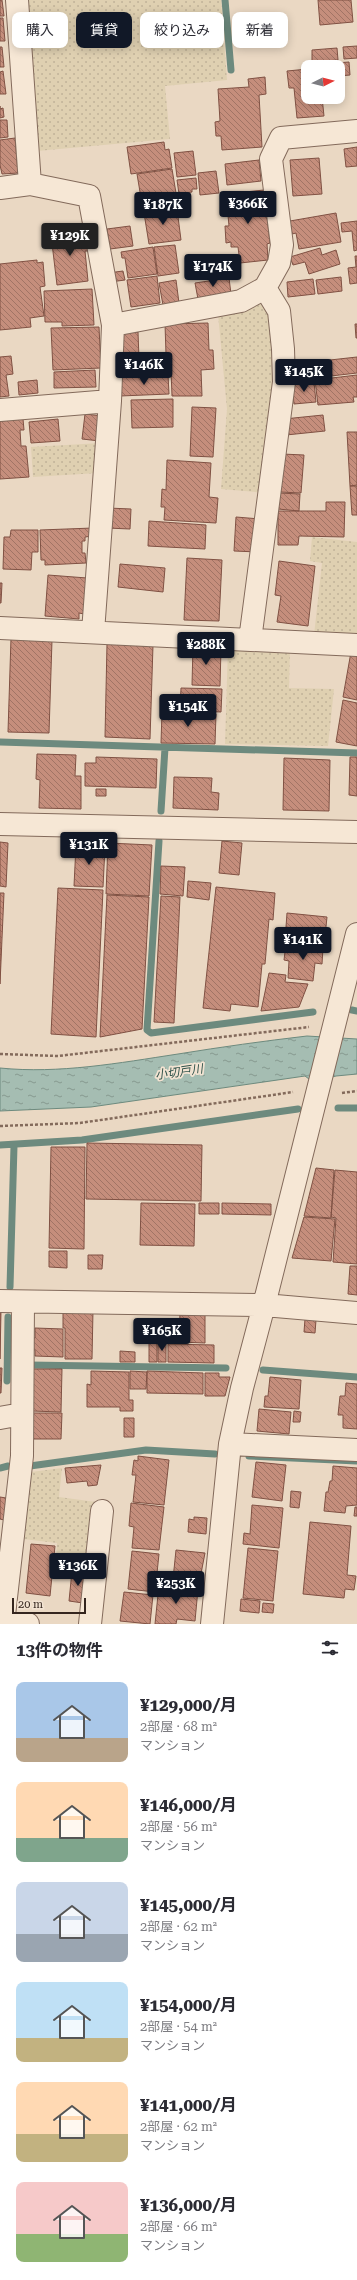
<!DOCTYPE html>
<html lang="ja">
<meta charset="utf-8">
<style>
:root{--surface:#fff;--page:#f2f2f3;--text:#2b2b33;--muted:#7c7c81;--accent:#111827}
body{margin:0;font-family:"Roboto Serif","Noto Sans JP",serif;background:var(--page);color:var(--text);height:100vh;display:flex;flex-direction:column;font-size:15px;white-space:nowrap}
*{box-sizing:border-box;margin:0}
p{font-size:13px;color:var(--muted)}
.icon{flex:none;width:22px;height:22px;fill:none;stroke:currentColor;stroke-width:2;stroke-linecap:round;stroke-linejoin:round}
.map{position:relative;height:1624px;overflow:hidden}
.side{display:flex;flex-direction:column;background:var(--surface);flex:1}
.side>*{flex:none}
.hud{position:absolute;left:12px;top:12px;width:333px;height:36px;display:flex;gap:8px}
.needle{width:26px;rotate:84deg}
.fabs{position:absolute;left:301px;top:60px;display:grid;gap:8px}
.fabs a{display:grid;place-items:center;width:44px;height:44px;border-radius:8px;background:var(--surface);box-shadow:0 2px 10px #0003;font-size:20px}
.scale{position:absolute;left:12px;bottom:10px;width:74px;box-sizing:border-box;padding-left:4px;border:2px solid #34251e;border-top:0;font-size:11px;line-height:14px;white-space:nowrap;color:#34251e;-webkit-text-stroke:3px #f2e3d2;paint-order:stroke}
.price{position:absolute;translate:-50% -34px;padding:0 9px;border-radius:4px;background:var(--accent);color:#fff;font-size:13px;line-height:26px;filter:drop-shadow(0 1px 2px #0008)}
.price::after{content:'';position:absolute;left:50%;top:24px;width:12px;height:9px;margin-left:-6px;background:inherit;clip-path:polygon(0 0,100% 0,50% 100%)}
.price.selected{background:#222;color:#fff}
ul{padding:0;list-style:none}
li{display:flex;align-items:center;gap:12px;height:100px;padding:0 16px}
li span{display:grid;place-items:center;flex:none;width:112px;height:80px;border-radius:8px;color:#555}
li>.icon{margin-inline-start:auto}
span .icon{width:48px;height:48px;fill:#fffc;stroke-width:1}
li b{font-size:17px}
h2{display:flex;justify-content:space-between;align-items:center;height:48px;padding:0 16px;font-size:17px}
.tag{padding:0 14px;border-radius:8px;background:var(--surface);box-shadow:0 2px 10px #0003;font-size:14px;line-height:36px}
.tag.selected{background:var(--accent);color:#fff}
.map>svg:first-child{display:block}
</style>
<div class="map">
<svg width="357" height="1624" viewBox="0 0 357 1624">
<defs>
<pattern id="farmland-dots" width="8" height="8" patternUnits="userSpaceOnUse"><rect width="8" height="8" fill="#dfd0b1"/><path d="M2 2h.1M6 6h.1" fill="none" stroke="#c0b298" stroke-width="1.8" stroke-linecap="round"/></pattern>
<pattern id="water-ripples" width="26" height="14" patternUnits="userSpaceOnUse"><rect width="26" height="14" fill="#a5bdb2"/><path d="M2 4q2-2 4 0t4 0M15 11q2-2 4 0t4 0" fill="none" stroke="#879990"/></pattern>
<pattern id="building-back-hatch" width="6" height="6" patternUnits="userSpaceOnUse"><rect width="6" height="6" fill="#c58e7c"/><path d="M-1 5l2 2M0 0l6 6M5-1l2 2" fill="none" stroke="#a17465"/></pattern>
</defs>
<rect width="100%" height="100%" fill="#ead8c3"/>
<path fill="url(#farmland-dots)" d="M 25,0 L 221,0 L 227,80 L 165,86 L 170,139 L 37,151 Z
M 257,300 L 273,308 L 278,348 L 266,493 L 221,489 L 227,409 L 218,314 Z
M 101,443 L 98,473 L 33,477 L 31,447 Z
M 312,537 L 357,542 L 357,637 L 314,635 L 322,563 L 310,561 Z
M 228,647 L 290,649 L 289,688 L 334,689 L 328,746 L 225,744 Z
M 62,1468 L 59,1497 L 96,1502 L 89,1565 L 56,1561 L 57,1543 L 23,1539 L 31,1472 Z"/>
<path fill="url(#water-ripples)" stroke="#6d8a7e" d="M 307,1036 L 357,1039 L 357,1074 L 336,1076 L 313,1082 L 305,1076 L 91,1107 L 0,1111 L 0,1068 C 59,1074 119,1063 178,1054 C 221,1047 264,1041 307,1036 Z"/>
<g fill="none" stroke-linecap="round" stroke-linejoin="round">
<path stroke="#6d8a7e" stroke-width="7" d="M 225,0 L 231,70
M 0,742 L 357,753
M 161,811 L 165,748
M 159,841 L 147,1030 L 151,1033 L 313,1012
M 352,1010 L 357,1011
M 338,1108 L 357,1108
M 0,1145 L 82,1140 L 298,1109
M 10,1287 L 14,1146
M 29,1365 L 226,1368
M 263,1370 L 357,1377
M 7,1381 L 8,1317
M 249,1456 L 357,1461
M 30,1466 L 146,1450 L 215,1454
M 0,1468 L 8,1466"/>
</g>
<path fill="url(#building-back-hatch)" stroke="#805143" d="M 0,0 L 2,0 L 4,16 L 0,16 Z
M 318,0 L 351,0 L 353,22 L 320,25 Z
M 0,18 L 3,18 L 5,41 L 0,41 Z
M 357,46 L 357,58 L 344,59 L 343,47 Z
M 0,47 L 2,47 L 4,67 L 0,67 Z
M 337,48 L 338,60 L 312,62 L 312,50 Z
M 349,62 L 350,75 L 338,76 L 338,67 L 323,67 L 323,64 Z
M 308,69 L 308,97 L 322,97 L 324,116 L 297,118 L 294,88 L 289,88 L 287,71 Z
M 3,71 L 6,94 L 0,94 L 0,72 Z
M 265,77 L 266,94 L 259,95 L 262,147 L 222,150 L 221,136 L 216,136 L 215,122 L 220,121 L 218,89 L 249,87 L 248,79 Z
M 0,106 L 0,109 L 3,108 L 4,117 L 0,118 Z
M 0,120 L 7,120 L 8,137 L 0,138 Z
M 15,138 L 18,173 L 2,174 L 0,165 L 0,140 Z
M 164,142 L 165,150 L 169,149 L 172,168 L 131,174 L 127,147 Z
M 357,147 L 357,166 L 346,167 L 344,149 Z
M 193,151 L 196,175 L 177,177 L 174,153 Z
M 319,158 L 322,194 L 293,196 L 290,160 Z
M 259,160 L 261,181 L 227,185 L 225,164 Z
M 172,169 L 176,193 L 141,198 L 137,174 Z
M 216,171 L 219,193 L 200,195 L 198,173 Z
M 196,178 L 197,189 L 192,189 L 192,192 L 179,194 L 177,180 Z
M 264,190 L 270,243 L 267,244 L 268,260 L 240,263 L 238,247 L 231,247 L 231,242 L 226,243 L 225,226 L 229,226 L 226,194 Z
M 177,209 L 181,240 L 149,244 L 144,213 Z
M 336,213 L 341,242 L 299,249 L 296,233 L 292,234 L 290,221 Z
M 357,221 L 357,250 L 354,251 L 352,231 L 342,232 L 341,223 Z
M 130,226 L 133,246 L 110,249 L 107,229 Z
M 83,231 L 83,236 L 88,235 L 90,251 L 85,251 L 88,281 L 57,285 L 51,235 Z
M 175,245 L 179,273 L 158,276 L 154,247 Z
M 153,247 L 157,274 L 128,278 L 125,258 L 122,258 L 121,252 Z
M 320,248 L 322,255 L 336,250 L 340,264 L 309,274 L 305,262 L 293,265 L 290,257 Z
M 355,256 L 357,256 L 357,283 L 350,284 L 348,268 L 356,267 Z
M 37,260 L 37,263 L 43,262 L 45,286 L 40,287 L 44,316 L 30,318 L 31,327 L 0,330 L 0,264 Z
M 123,271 L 125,280 L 110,282 L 108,273 Z
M 157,276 L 160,303 L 131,307 L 127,280 Z
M 341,277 L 342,291 L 318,294 L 316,280 Z
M 229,278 L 231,294 L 198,299 L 195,283 Z
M 313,279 L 315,294 L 288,297 L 287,282 Z
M 176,280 L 179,303 L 163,305 L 159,283 Z
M 92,289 L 94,325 L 62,326 L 62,322 L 45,322 L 44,291 Z
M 208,323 L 209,350 L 213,350 L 214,369 L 201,370 L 202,396 L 172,396 L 171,370 L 163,370 L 163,354 L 166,354 L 165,324 Z
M 355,324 L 357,324 L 357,338 L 356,338 Z
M 99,327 L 101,368 L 53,370 L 51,328 Z
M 119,332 L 138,332 L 139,359 L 120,359 Z
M 11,356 L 13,374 L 6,375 L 9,396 L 0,397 L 0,357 Z
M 357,357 L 357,373 L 305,379 L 303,363 Z
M 95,370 L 96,387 L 54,388 L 54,372 Z
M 168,375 L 169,394 L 120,396 L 120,377 Z
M 357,375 L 357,397 L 353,397 L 354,402 L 318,405 L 315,380 Z
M 37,380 L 38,393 L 19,395 L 18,382 Z
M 314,382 L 316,402 L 294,404 L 292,384 Z
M 173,399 L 173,427 L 132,428 L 131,400 Z
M 192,407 L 216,408 L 213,457 L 190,456 Z
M 85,414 L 102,416 L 100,441 L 82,439 Z
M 323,415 L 325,431 L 286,435 L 284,419 Z
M 23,419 L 24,430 L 20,430 L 21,446 L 26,446 L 29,477 L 0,479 L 0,421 Z
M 58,419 L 60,441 L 31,443 L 29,422 Z
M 347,432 L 357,432 L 357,485 L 350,486 Z
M 282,454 L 304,455 L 301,493 L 280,492 Z
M 167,460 L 211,463 L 209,497 L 218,498 L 216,523 L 164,520 L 165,507 L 161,507 L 162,489 L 166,490 Z
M 350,486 L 357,486 L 357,515 L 352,515 Z
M 279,493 L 300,494 L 299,511 L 278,509 Z
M 326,502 L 345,502 L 344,537 L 299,536 L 298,545 L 278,545 L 278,511 L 326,511 Z
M 108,508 L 131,509 L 130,529 L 107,528 Z
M 236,517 L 260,519 L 258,552 L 234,551 Z
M 149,521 L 206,525 L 205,549 L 148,546 Z
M 93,528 L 93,536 L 85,537 L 85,541 L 82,541 L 82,553 L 85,553 L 86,563 L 45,565 L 45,560 L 41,560 L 40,530 Z
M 11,530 L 38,530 L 38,552 L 32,552 L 31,570 L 3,569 L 4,537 L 10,537 Z
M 187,558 L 222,560 L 219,621 L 184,620 Z
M 279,561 L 315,566 L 308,626 L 277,622 L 281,596 L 275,595 Z
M 120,564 L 165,568 L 163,592 L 118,587 Z
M 48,575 L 87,578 L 84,614 L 79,613 L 79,619 L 45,616 Z
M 0,583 L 2,583 L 1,603 L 0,603 Z
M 11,638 L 52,640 L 49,733 L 8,732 Z
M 107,644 L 153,645 L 150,739 L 105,737 Z
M 193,646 L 221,648 L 220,686 L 192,685 Z
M 351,652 L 357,653 L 357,700 L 343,697 Z
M 181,688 L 222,689 L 221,712 L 180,710 Z
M 343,700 L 357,703 L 357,746 L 336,742 Z
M 162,712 L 216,714 L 215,744 L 161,743 Z
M 37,754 L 76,755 L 75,776 L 81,776 L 81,809 L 39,808 L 40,780 L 36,779 Z
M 96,757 L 157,759 L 156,788 L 85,786 L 85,763 L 96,763 Z
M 350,757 L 357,757 L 357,796 L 349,795 Z
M 284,758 L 330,760 L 329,811 L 283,810 Z
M 174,777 L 212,778 L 211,792 L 219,793 L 218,810 L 173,808 Z
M 96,789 L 106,789 L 106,796 L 96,796 Z
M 222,841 L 242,843 L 239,875 L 219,873 Z
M 0,842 L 8,843 L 6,887 L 0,886 Z
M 108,843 L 152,845 L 149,896 L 106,894 Z
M 76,845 L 105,847 L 103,887 L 74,886 Z
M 161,866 L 185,867 L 183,896 L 160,894 Z
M 188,881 L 211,883 L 209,900 L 187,897 Z
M 216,887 L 275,893 L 273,920 L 269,919 L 265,964 L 262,964 L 258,1007 L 231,1004 L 230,1011 L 203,1008 Z
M 58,888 L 103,890 L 96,1037 L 51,1034 Z
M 0,893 L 4,893 L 0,984 Z
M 107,895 L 149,897 L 142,1029 L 100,1037 Z
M 161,896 L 180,897 L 174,1023 L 154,1022 Z
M 287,913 L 327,917 L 324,946 L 289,942 L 291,928 L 286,927 Z
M 286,944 L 323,948 L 322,964 L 315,963 L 313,981 L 288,978 L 289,961 L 284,960 Z
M 269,973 L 286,975 L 285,982 L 308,984 L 299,1007 L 261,1011 Z
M 87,1143 L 202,1145 L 201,1201 L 86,1199 Z
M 51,1147 L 85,1147 L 84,1249 L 49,1248 Z
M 316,1168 L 334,1170 L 331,1218 L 304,1216 Z
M 335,1170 L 357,1172 L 357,1264 L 333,1262 L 336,1218 L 331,1217 Z
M 141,1203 L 195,1204 L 194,1246 L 140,1245 Z
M 199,1203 L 219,1203 L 219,1214 L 199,1214 Z
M 222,1203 L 271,1204 L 271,1215 L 222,1214 Z
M 304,1217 L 335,1219 L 331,1261 L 292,1258 Z
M 49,1251 L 67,1251 L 67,1268 L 49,1267 Z
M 88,1255 L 103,1255 L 102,1269 L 88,1269 Z
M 350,1266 L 357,1266 L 357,1295 L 348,1294 Z
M 63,1309 L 93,1310 L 92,1359 L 65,1359 L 65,1328 L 63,1328 Z
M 0,1310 L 1,1310 L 0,1359 Z
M 180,1313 L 205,1314 L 205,1343 L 179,1342 Z
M 305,1319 L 316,1320 L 315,1333 L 304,1332 Z
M 35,1328 L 63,1329 L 63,1357 L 35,1356 L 35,1350 L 29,1349 L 30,1338 L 35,1338 Z
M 149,1342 L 157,1342 L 157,1362 L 149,1362 Z
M 158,1343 L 166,1343 L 166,1362 L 158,1362 Z
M 168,1344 L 214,1345 L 214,1363 L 168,1362 Z
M 120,1351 L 135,1352 L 135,1362 L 120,1362 Z
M 0,1368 L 2,1368 L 1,1393 L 0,1393 Z
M 30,1369 L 62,1369 L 61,1412 L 32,1411 Z
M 91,1371 L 129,1372 L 129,1400 L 133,1400 L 133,1411 L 120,1411 L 120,1407 L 87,1407 L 87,1384 L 91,1385 Z
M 130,1371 L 147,1372 L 146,1389 L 130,1389 Z
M 147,1371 L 203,1373 L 203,1394 L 147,1393 Z
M 205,1373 L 219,1373 L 219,1377 L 230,1377 L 225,1396 L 205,1396 Z
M 270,1377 L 301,1380 L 299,1409 L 264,1407 L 265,1396 L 268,1396 Z
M 346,1383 L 357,1384 L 357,1429 L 343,1428 L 343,1415 L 338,1415 L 340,1396 L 345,1396 Z
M 259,1409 L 291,1412 L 289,1434 L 257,1431 Z
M 294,1411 L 301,1412 L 300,1422 L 293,1422 Z
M 32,1413 L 62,1413 L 61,1439 L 32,1439 Z
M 124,1418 L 134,1418 L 134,1437 L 124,1437 Z
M 138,1456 L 169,1460 L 164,1505 L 133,1502 L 136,1475 L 132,1475 L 134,1460 L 138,1461 Z
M 256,1462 L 286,1465 L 282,1501 L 252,1497 Z
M 101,1465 L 97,1485 L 88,1486 L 87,1481 L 67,1483 L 65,1468 Z
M 333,1466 L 357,1468 L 357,1505 L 346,1506 L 345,1513 L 324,1511 L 326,1492 L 328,1492 L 330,1481 L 332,1481 Z
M 291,1491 L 301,1492 L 299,1508 L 290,1507 Z
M 0,1497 L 6,1498 L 4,1520 L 0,1519 Z
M 131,1503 L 164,1507 L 159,1550 L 132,1548 L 134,1527 L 129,1526 Z
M 252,1505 L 283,1508 L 279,1548 L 243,1544 L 244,1533 L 250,1534 Z
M 355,1507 L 357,1507 L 357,1516 L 354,1516 Z
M 194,1517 L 207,1518 L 206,1534 L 188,1532 L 189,1519 L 194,1520 Z
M 310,1522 L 351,1526 L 347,1575 L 356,1576 L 354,1590 L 345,1589 L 344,1598 L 303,1594 Z
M 31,1544 L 55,1546 L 50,1596 L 26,1593 Z
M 248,1548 L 278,1551 L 273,1601 L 243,1598 Z
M 176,1550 L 205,1553 L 198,1589 L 164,1585 L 165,1578 L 173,1579 Z
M 132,1551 L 159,1554 L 155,1592 L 128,1589 Z
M 72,1571 L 86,1573 L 83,1603 L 69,1601 Z
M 159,1585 L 198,1589 L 195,1621 L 177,1619 L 176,1624 L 155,1624 Z
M 124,1592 L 153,1595 L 150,1624 L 120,1621 Z
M 241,1599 L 260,1601 L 259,1613 L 240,1611 Z
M 263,1603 L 274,1604 L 273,1613 L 262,1612 Z"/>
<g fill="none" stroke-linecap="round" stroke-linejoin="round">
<defs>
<path id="minor" d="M 17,0 L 30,184
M 0,188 L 30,184 L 89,196 L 113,325 L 110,401 L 93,632
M 113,325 L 241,301 L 265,288 L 279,263 L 282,245 L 271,159 L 281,138 L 357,131
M 0,410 L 110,401
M 0,628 L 357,645
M 250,640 L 284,382 L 283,349 L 279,311 L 265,288
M 0,824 L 357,832
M 0,1301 L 264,1305 L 357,1313
M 0,1418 L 22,1414
M 230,1444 L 357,1450
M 3,1622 L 28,1624
M 3,1624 L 22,1456 L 23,1302
M 90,1624 L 102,1511
M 212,1624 L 230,1444 L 242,1388 L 264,1305 L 357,934"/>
</defs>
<use href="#minor" stroke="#836a5b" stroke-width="24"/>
<path stroke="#836a5b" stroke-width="2.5" stroke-dasharray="3 2" stroke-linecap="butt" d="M 0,1054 L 58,1056 L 309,1027
M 342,1093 L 357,1091
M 0,1126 L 80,1123 L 293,1092"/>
<use href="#minor" stroke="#f6e7d5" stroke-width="22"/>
</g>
<g text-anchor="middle" stroke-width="3.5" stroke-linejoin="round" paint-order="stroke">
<g font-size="12" font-style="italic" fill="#2f524a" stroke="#f2e3d2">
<text transform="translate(179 1072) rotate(-8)" y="4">小切戸川</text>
</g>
</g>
</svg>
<div class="fabs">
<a><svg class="needle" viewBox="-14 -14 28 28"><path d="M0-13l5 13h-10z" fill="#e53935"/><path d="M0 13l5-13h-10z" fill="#7c7c81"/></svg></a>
</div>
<div class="scale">20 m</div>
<b class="price" style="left:248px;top:225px">¥366K</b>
<b class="price" style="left:163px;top:226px">¥187K</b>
<b class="price selected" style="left:70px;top:257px">¥129K</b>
<b class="price" style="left:213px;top:288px">¥174K</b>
<b class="price" style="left:144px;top:386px">¥146K</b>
<b class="price" style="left:304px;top:393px">¥145K</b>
<b class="price" style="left:206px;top:666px">¥288K</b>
<b class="price" style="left:188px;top:728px">¥154K</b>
<b class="price" style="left:89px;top:866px">¥131K</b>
<b class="price" style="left:303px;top:961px">¥141K</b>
<b class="price" style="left:162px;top:1352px">¥165K</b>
<b class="price" style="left:78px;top:1587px">¥136K</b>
<b class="price" style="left:176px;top:1605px">¥253K</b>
<div class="hud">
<a class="tag">購入</a>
<a class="tag selected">賃貸</a>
<a class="tag">絞り込み</a>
<a class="tag">新着</a>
</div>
</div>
<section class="side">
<h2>13件の物件<svg class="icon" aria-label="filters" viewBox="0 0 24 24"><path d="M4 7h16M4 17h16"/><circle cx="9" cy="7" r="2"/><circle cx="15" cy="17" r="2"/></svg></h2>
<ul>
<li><span style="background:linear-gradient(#a9c7e8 70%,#b9a48a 0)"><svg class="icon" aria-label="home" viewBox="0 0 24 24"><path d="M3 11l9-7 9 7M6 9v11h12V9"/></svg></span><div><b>¥129,000/月</b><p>2部屋 · 68 m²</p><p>マンション</p></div></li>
<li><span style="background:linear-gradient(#ffd9b3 70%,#7fa58c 0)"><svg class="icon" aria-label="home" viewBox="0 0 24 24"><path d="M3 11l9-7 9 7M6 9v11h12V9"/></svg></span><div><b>¥146,000/月</b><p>2部屋 · 56 m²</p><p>マンション</p></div></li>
<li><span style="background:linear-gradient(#c9d6e8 65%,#9aa5b1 0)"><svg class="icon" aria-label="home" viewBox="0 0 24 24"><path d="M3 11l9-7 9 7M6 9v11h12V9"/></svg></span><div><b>¥145,000/月</b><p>2部屋 · 62 m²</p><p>マンション</p></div></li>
<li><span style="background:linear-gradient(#bfe0f5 70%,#c2b280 0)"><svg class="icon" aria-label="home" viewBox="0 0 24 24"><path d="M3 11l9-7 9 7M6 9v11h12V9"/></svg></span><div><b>¥154,000/月</b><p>2部屋 · 54 m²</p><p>マンション</p></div></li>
<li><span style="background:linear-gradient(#ffd9b3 65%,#c2b280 0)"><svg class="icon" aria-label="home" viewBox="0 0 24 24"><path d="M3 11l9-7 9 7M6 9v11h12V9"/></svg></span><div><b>¥141,000/月</b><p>2部屋 · 62 m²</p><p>マンション</p></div></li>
<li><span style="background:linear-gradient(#f6c9c9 65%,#8fb573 0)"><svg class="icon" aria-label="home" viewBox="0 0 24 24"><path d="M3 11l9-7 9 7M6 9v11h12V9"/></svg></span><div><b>¥136,000/月</b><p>2部屋 · 66 m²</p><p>マンション</p></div></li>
</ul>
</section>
